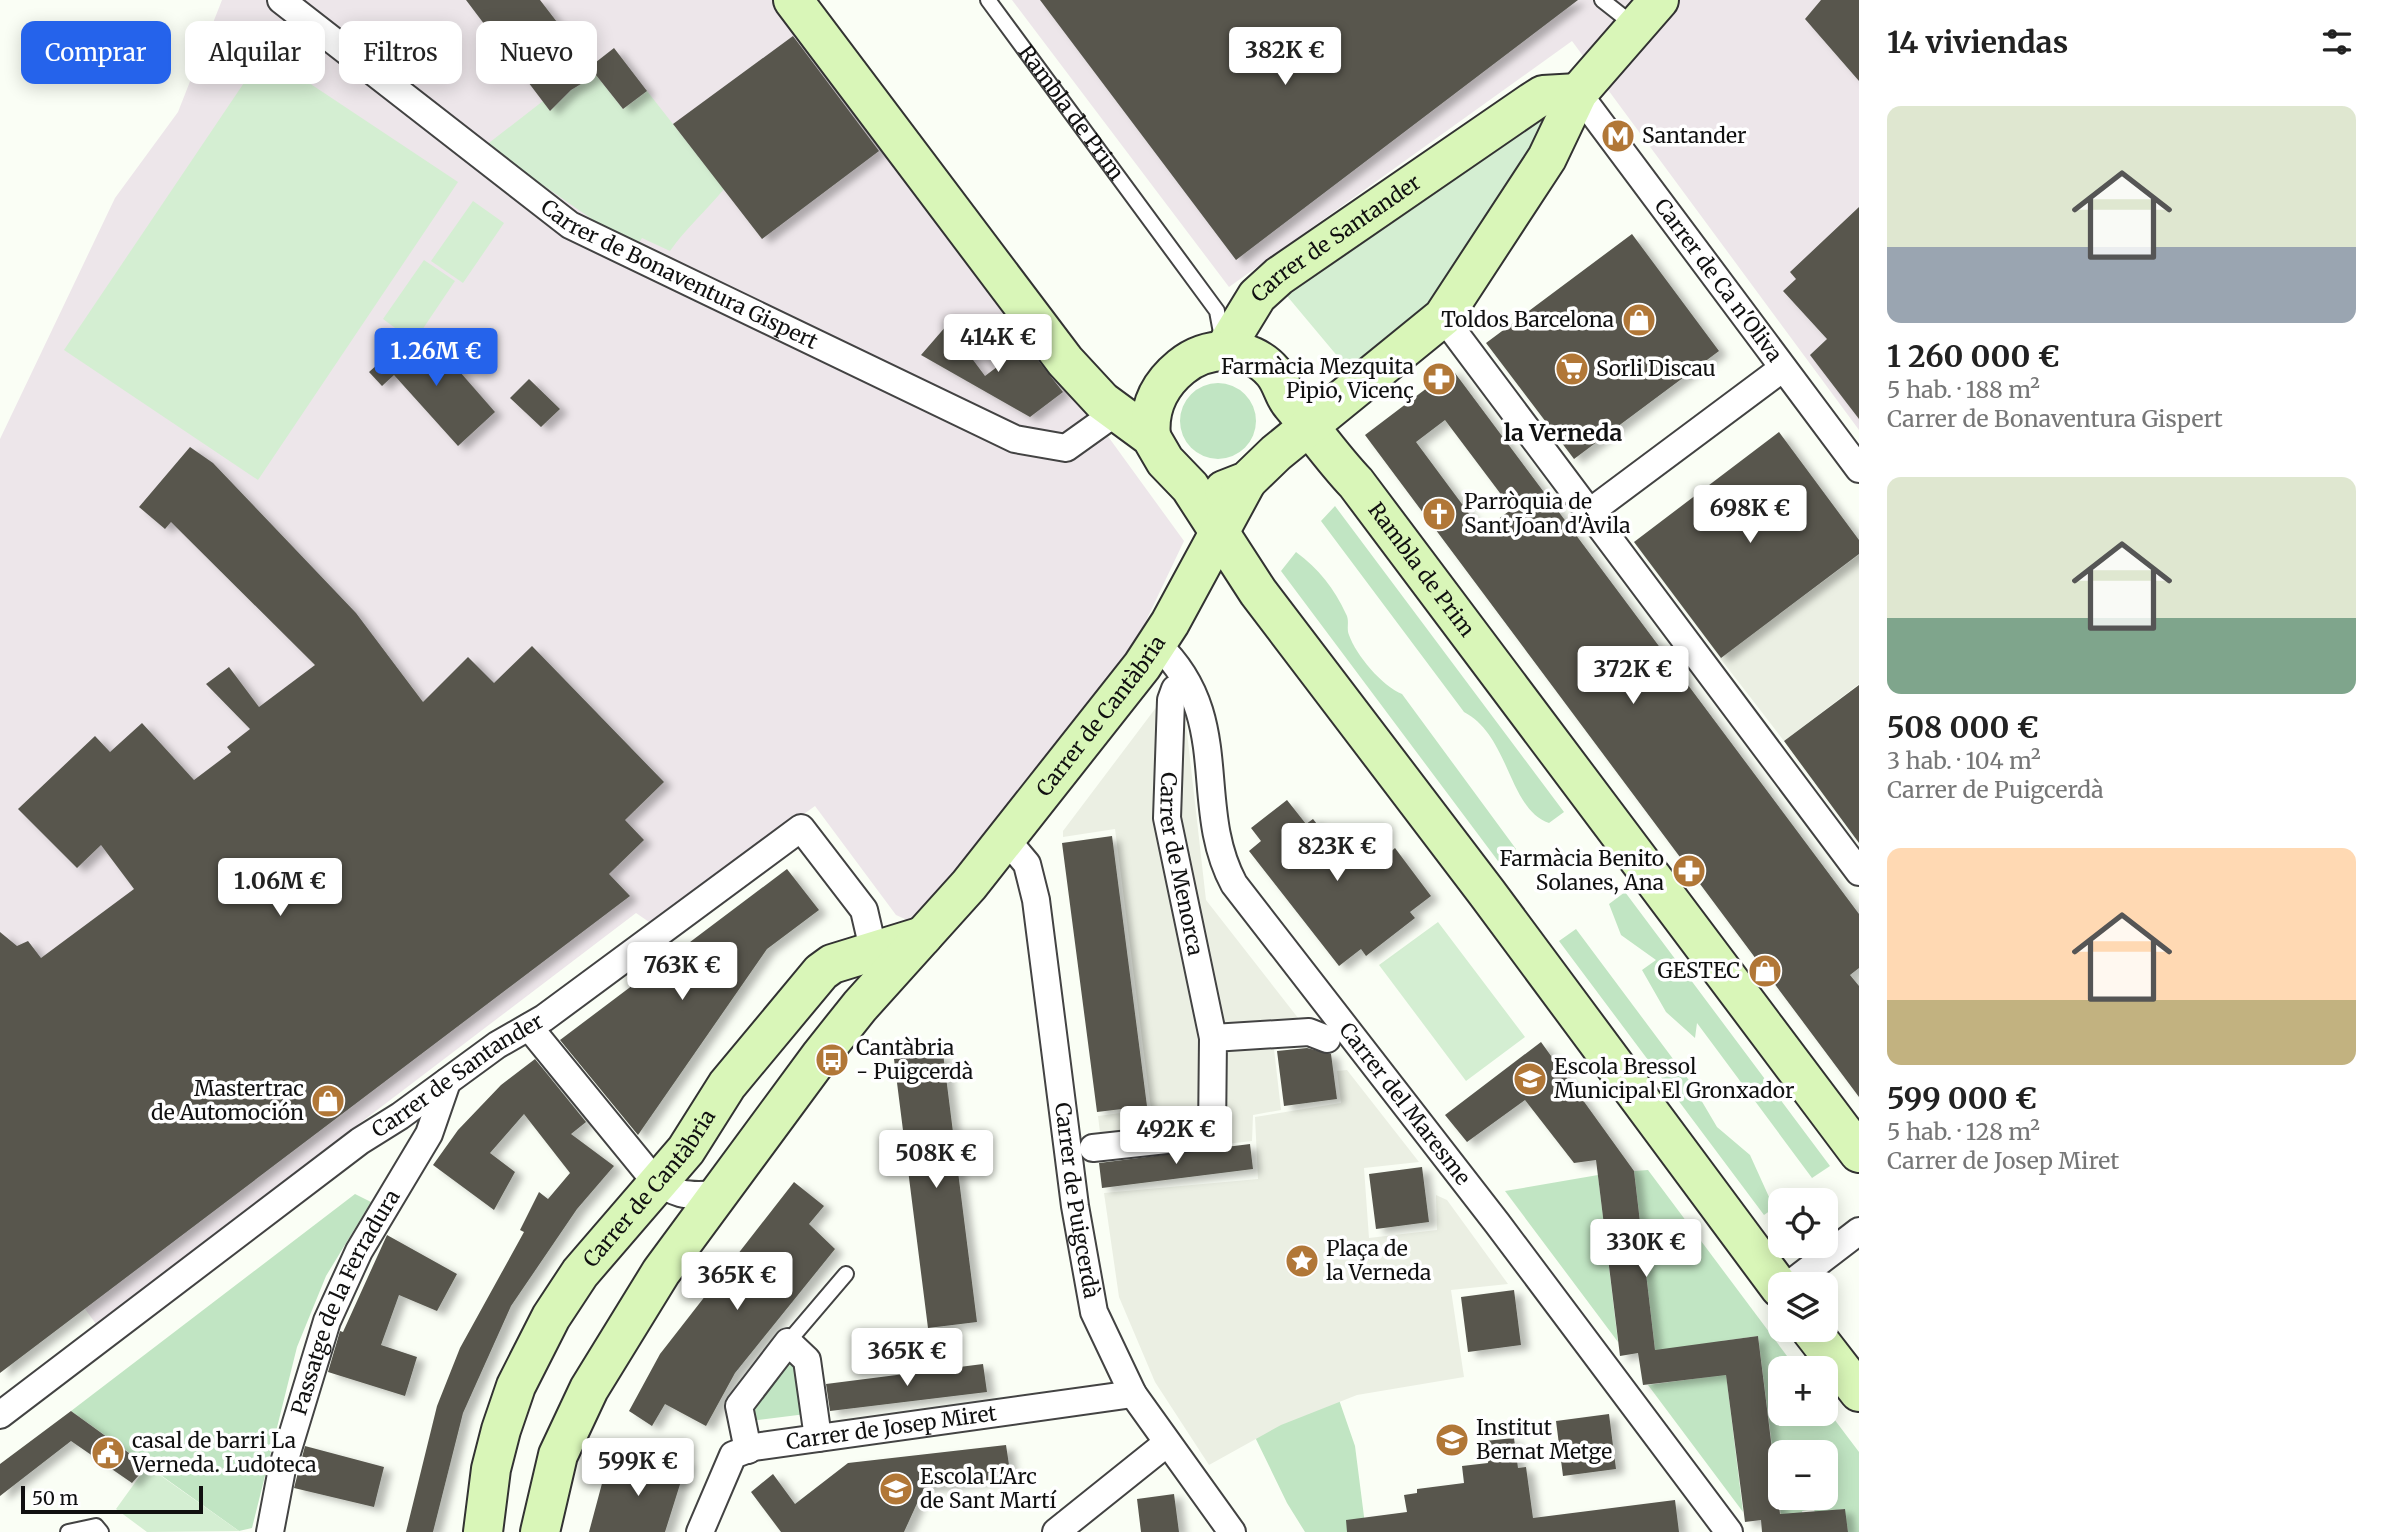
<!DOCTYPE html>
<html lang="es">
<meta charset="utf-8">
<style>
:root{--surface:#fff;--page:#f2f2f2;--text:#222;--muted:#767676;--accent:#2563eb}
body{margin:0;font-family:Merriweather,serif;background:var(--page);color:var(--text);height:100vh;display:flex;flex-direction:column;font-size:26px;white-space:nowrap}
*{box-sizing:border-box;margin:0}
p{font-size:23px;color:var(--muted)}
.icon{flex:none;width:38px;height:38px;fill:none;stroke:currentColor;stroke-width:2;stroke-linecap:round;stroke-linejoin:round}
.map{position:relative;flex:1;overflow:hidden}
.side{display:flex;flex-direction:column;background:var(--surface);width:525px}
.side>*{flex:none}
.hud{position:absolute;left:21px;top:21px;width:665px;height:63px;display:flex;gap:14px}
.buttons{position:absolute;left:1768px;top:1188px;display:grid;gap:14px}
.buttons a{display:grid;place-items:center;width:70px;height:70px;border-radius:14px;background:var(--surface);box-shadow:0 4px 18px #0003;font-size:35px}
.scale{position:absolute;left:21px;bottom:18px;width:182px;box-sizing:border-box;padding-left:7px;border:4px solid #101010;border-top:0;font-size:19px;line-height:24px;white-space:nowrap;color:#101010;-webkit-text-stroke:5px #fff;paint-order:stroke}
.price{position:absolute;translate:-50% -60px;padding:0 16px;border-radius:7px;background:#fff;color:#222;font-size:23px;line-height:46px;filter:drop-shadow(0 2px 4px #0008)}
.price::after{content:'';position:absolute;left:50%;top:42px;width:21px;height:16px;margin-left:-10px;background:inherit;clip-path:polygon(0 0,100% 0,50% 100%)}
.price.on{background:var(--accent);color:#fff}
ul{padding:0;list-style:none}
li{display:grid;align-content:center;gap:14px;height:371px;padding:0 28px}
li span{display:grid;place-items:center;height:217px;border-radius:14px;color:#555}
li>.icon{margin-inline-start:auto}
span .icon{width:126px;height:126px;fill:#fffc;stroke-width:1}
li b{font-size:30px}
h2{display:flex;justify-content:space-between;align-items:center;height:84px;padding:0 28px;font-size:30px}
.pill{padding:0 24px;border-radius:14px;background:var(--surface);box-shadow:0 4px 18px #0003;font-size:24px;line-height:63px}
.pill.on{background:var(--accent);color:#fff}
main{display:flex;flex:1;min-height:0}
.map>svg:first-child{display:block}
</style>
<main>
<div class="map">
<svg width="1859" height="1532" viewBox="0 0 1859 1532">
<defs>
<filter id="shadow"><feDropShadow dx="8" dy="4.5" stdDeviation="3.5" flood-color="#0004"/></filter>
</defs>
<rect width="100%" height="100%" fill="#fafef5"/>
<path fill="#ede6ea" d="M 222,0 L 791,0 L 1184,541 L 1144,625 L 1114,672 L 950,894 L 907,920 L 896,915 L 815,806 L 652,924 L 636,913 L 96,1324 L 0,1193 L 0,439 L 115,198 L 178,112 Z
M 1012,0 L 1859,0 L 1859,430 L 1572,41 L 1229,287 Z"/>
<path fill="#c1e5c3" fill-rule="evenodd" d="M1180 421a38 38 0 1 1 76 0a38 38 0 1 1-76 0Z
M 1335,506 L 1564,812 L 1549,823 C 1508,809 1510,736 1464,712 L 1321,521 Z
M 1296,552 C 1319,569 1334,588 1346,614 C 1350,621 1346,628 1349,635 C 1356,655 1382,686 1402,694 L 1516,849 L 1498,861 L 1281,571 Z
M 1625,892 L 1830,1166 L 1812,1178 L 1697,1023 L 1695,1038 L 1666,1012 L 1642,970 L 1656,960 L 1621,935 L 1609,904 Z
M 1576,929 L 1691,1083 L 1717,1127 L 1750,1155 L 1774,1208 L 1764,1215 L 1559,941 Z
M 1648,1170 L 1796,1368 L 1780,1368 L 1780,1414 L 1825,1414 L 1825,1407 L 1859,1452 L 1859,1532 L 1848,1532 L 1844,1509 L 1815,1513 L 1814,1509 L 1802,1511 L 1803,1516 L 1781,1516 L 1758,1336 L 1722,1341 L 1743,1512 L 1648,1385 L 1714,1376 L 1655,1350 L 1634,1171 ZM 1780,1452 L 1825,1452 L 1825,1498 L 1780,1498 Z
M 1598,1175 L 1598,1176 L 1618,1342 L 1505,1191 Z
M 355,1194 L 371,1202 L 326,1276 L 297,1347 L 252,1528 L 239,1531 L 71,1411 Z
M 785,1357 L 799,1357 L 806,1414 L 750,1421 L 750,1404 Z
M 1337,1394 L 1355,1446 L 1366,1532 L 1305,1532 L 1287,1503 L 1253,1433 Z"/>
<path fill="#d4eed2" d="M 264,53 L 458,182 L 258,480 L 64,350 Z
M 596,75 L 623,109 L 647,91 L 724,189 C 706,211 687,227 670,251 L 642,238 L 635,249 L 537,181 L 531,183 L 485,146 L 543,101 L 550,111 L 571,90 Z
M 1545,109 L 1556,113 L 1430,308 L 1354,376 L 1282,290 Z
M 473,201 L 504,223 L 463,283 L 431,261 Z
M 424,260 L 455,281 L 414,342 L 383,319 Z
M 1438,922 L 1525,1037 L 1466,1081 L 1379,965 Z
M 147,1466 L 239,1531 L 147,1532 L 116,1509 Z"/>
<path fill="#ebefe3" d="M 1859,555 L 1859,684 L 1784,741 L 1720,658 Z
M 1164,697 L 1184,706 L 1206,900 L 1309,1032 L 1326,1043 L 1274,1049 L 1281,1110 L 1253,1115 L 1252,1141 L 1103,1158 L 1098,1116 L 1151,1109 L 1115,829 L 1063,837 L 1063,831 Z
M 1347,1070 L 1419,1162 L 1364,1168 L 1369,1238 L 1437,1230 L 1436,1195 L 1447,1200 L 1508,1284 L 1451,1290 L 1464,1377 L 1357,1395 L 1281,1425 L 1209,1465 L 1155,1382 L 1119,1297 L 1104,1193 L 1258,1179 L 1255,1117 L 1341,1103 L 1337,1071 Z"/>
<path fill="#58574e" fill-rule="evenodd" filter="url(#shadow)" d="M 466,0 L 540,0 L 591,66 L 614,48 L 647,91 L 623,109 L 596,75 L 571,90 L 550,111 Z
M 1040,0 L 1578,0 L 1236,260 Z
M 1821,0 L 1859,0 L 1859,81 L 1805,19 Z
M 793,36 L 879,151 L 762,239 L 673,124 Z
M 1859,207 L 1859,419 L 1810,355 L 1827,339 L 1783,291 L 1796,279 L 1790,272 Z
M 1632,234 L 1719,351 L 1574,459 L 1486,343 Z
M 947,325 L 985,376 L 1026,345 L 1063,392 L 1030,417 L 921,355 Z
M 406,339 L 418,352 L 432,340 L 495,412 L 458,446 L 394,375 L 382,386 L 369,372 Z
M 1452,369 L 1859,914 L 1859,968 L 1850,975 L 1859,986 L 1859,1097 L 1365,435 ZM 1445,420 L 1512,509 L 1482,531 L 1416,442 Z
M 529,379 L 560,409 L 541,427 L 510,398 Z
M 1779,432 L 1859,540 L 1859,554 L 1721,658 L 1634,542 Z
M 190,447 L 213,463 L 356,613 L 423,702 L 468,657 L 494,683 L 532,646 L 664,782 L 625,820 L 644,840 L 609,874 L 630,896 L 0,1373 L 0,932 L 17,946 L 28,941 L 41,958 L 134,889 L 101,845 L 77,868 L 18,809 L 95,736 L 110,752 L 142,723 L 194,780 L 231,752 L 227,747 L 250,729 L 206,684 L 229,667 L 259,707 L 315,665 L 171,522 L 165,529 L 139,507 Z
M 1859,685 L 1859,843 L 1784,741 Z
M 1287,800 L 1306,824 L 1313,819 L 1329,839 L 1346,826 L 1364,849 L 1374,841 L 1386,856 L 1395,848 L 1431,896 L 1410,912 L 1415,918 L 1366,956 L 1361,949 L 1339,966 L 1249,851 L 1261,841 L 1251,828 Z
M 1112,836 L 1147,1106 L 1097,1112 L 1062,843 Z
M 787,869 L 819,910 L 767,949 L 638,1135 L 560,1040 Z
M 1541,1042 L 1634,1171 L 1655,1350 L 1758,1336 L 1780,1514 L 1845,1509 L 1848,1532 L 1762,1532 L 1761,1520 L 1745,1522 L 1726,1375 L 1643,1385 L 1638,1353 L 1620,1356 L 1596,1160 L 1574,1163 L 1525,1100 L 1467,1142 L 1445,1115 Z
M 1307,1048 L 1331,1054 L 1337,1099 L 1284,1106 L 1277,1051 Z
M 943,1053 L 977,1322 L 928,1328 L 894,1059 Z
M 535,1059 L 586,1122 L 571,1134 L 614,1166 L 577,1209 L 511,1306 L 463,1413 L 433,1532 L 406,1532 L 437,1406 L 460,1348 L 524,1232 L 520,1230 L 539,1192 L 548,1199 L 570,1173 L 524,1114 L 490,1153 L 515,1172 L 494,1210 L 433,1165 L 458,1130 L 501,1085 Z
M 1250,1144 L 1253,1169 L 1102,1188 L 1099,1163 Z
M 1422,1167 L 1429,1222 L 1376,1229 L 1369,1174 Z
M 794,1182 L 824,1206 L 809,1224 L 835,1249 L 735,1373 L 706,1426 L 665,1404 L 652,1426 L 629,1411 L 660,1354 Z
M 387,1235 L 457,1274 L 437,1311 L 399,1295 L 381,1345 L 417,1357 L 405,1396 L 328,1372 L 340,1331 L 343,1332 Z
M 1514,1290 L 1521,1345 L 1468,1352 L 1461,1297 Z
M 983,1364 L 987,1392 L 830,1411 L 826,1384 Z
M 71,1411 L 147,1466 L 132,1483 L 71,1441 L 0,1496 L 0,1464 Z
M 1609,1414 L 1616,1469 L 1563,1476 L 1556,1421 Z
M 1514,1438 L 1518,1468 L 1526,1467 L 1533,1518 L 1675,1500 L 1679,1532 L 1347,1532 L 1346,1520 L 1407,1512 L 1404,1495 L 1417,1493 L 1417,1489 L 1464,1483 L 1462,1466 L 1488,1463 L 1485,1441 Z
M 1006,1445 L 1011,1478 L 924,1488 L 904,1532 L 781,1532 L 751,1492 L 773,1474 L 795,1504 L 848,1463 Z
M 305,1446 L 384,1467 L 374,1507 L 294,1488 Z
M 660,1453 L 687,1462 L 665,1532 L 589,1532 L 608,1461 L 653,1476 Z
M 1174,1494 L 1179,1532 L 1141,1532 L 1137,1499 Z"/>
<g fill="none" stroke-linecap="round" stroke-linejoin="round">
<defs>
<g id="lane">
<path id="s1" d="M 988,0 L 1217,311 L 1222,338"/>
<path d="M 1602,0 L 1635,26"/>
<path d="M 788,1342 L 846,1274"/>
<path d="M 68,1532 L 96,1526 L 101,1532"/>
</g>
<g id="street">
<path id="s2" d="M 281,0 L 570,225 L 1015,439 L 1066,448 L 1115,413"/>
<path id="s3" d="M 1578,93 L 1859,469"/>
<path d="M 1443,317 L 1859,872"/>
<path d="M 1598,506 L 1783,368"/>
<path id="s4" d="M 1157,644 C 1235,717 1191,804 1234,884 L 1497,1223 L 1729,1532"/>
<path id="s5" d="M 1175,689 L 1171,700 L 1167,818 L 1213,1038"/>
<path id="s6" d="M 1006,839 L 1027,864 L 1036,900 L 1075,1206 L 1094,1312 L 1133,1394 L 1232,1532"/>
<path d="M 529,1027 L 650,1175 C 672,1195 687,1197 717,1194"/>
<path d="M 1093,1148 L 1212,1135 L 1213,1038 L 1309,1032 L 1327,1039"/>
<path d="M 1790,1284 L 1859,1231"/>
<path id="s7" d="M 0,1415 L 360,1141 L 400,1116 L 497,1045 L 544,1018 L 801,828 L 864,910 L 874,953"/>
<path d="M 748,1450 L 739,1406 L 788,1342 L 807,1360 L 818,1438"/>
<path id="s8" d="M 270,1532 L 282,1469 L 327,1321 L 359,1251 L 429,1134 L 447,1082"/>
<path id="s9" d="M 700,1532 L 733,1455 L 754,1447 L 1133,1394"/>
<path d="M 1056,1532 L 1167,1443"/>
</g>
<g id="secondary">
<path d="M 793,0 L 1065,361 L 1102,401 L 1151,437 L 1165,461 L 1190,487 L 1258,592 L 1487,893 L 1780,1288"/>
<path id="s10" d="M 1224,350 L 1257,296 L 1279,276 L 1532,102 L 1543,95 L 1578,93"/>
<path id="s11" d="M 1151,437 C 1148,408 1159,385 1181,367 C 1208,345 1250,345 1273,372 C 1282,382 1283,395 1291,404 C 1313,430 1333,459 1356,483 L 1859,1153"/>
<path d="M 1224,490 L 1247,481 L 1276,453 L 1443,317 L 1547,158 L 1578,93 L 1659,0"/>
<path d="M 1811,1330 L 1859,1392"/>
<path id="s12" d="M 483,1532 L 491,1469 L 501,1430 L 516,1386 L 551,1317 L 580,1273 L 686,1150 L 727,1085 L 821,972 L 832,964 L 923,936"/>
<path id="s13" d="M 540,1532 L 558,1455 L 589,1389 L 661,1272 L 821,1055 L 860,1006 L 969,885 L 1142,666 L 1170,623 L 1247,481"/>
</g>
</defs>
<use href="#lane" stroke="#434343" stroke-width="18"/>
<use href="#street" stroke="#434343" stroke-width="30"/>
<use href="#secondary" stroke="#323232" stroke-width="42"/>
<use href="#lane" stroke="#fff" stroke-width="14"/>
<use href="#street" stroke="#fff" stroke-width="26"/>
<use href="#secondary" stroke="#d9f6b8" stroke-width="38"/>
</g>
<defs>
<symbol id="metro-disc" viewBox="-11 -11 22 22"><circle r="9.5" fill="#b17737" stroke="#fff"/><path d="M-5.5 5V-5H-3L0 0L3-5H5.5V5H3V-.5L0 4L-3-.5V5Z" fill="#fff"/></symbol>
<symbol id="shop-disc" viewBox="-11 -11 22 22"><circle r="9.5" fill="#b17737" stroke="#fff"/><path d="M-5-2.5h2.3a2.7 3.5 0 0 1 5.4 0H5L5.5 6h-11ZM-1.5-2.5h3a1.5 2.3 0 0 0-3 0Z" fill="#fff"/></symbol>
<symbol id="supermarket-disc" viewBox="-11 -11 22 22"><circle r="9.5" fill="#b17737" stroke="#fff"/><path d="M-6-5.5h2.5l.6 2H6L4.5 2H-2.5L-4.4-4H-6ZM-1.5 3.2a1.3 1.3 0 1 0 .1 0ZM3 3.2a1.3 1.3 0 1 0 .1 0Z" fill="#fff"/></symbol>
<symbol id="pharmacy-disc" viewBox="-11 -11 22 22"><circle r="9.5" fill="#b17737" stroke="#fff"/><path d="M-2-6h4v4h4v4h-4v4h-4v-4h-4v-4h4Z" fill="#fff"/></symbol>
<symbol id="church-disc" viewBox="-11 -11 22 22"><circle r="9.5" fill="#b17737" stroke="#fff"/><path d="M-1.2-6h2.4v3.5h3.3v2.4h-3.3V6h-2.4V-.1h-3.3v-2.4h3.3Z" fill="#fff"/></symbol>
<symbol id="bus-disc" viewBox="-11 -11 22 22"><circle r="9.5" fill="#b17737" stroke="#fff"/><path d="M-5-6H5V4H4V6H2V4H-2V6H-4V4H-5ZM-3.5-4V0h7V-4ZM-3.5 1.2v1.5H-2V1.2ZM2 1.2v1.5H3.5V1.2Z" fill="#fff"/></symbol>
<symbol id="school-disc" viewBox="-11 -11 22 22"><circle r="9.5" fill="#b17737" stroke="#fff"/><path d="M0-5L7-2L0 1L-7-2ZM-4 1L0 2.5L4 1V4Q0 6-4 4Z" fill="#fff"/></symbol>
<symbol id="sight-disc" viewBox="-11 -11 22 22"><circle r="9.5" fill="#b17737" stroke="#fff"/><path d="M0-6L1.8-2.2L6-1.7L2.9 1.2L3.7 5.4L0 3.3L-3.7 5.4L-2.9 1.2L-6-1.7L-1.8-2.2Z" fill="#fff"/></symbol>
<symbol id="civic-disc" viewBox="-11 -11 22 22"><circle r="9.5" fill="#b17737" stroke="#fff"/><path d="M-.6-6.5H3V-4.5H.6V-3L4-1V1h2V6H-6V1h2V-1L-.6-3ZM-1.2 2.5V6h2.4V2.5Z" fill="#fff"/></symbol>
</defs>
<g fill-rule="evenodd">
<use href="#metro-disc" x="1599" y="117" width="38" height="38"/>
<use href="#shop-disc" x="1620" y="301" width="38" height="38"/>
<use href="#supermarket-disc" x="1553" y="350" width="38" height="38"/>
<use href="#pharmacy-disc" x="1420" y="360" width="38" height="38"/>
<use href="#church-disc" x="1420" y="495" width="38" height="38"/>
<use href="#pharmacy-disc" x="1670" y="852" width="38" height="38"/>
<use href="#shop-disc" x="1746" y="952" width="38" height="38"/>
<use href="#bus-disc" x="813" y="1041" width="38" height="38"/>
<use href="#school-disc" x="1511" y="1060" width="38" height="38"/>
<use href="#shop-disc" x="309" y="1082" width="38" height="38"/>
<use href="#sight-disc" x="1283" y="1242" width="38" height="38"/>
<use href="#school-disc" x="1433" y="1421" width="38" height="38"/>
<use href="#civic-disc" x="89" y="1434" width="38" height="38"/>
<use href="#school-disc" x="877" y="1470" width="38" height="38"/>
</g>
<g text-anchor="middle" stroke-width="7" stroke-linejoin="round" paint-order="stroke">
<g font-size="21" fill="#101010" stroke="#fff">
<text dy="7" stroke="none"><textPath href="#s1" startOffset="140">Rambla de Prim</textPath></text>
<text dy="7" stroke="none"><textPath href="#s10" startOffset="161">Carrer de Santander</textPath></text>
<text dy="7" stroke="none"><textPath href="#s2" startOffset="486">Carrer de Bonaventura Gispert</textPath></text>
<text dy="7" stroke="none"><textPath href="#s3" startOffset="234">Carrer de Ca n'Oliva</textPath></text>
<text dy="7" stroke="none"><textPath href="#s11" startOffset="429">Rambla de Prim</textPath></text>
<text dy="7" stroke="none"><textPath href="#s13" startOffset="999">Carrer de Cantàbria</textPath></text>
<text dy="7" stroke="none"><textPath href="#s5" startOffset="177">Carrer de Menorca</textPath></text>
<text dy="7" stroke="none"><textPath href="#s7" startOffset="570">Carrer de Santander</textPath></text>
<text dy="7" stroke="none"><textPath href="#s4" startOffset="536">Carrer del Maresme</textPath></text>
<text dy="7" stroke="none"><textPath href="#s12" startOffset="390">Carrer de Cantàbria</textPath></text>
<text dy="7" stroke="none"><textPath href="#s6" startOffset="373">Carrer de Puigcerdà</textPath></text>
<text dy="7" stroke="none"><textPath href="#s8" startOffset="243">Passatge de la Ferradura</textPath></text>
<text dy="7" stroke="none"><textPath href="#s9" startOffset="245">Carrer de Josep Miret</textPath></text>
</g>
<g font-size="21" fill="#101010" stroke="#fff" text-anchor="start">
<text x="1642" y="143">Santander</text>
<text x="1614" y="327" text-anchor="end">Toldos Barcelona</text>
<text x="1414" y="374" text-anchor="end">Farmàcia Mezquita<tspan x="1414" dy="24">Pipio, Vicenç</tspan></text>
<text x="1596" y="376">Sorli Discau</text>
<text x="1464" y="509">Parròquia de<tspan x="1464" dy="24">Sant Joan d'Àvila</tspan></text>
<text x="1664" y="866" text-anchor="end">Farmàcia Benito<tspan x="1664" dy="24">Solanes, Ana</tspan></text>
<text x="1740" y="978" text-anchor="end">GESTEC</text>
<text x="856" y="1055">Cantàbria<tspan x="856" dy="24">- Puigcerdà</tspan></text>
<text x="1554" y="1074">Escola Bressol<tspan x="1554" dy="24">Municipal El Gronxador</tspan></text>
<text x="304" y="1096" text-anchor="end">Mastertrac<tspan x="304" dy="24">de Automoción</tspan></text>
<text x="1326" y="1256">Plaça de<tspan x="1326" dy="24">la Verneda</tspan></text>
<text x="1476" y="1435">Institut<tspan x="1476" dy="24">Bernat Metge</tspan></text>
<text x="132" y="1448">casal de barri La<tspan x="132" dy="24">Verneda. Ludoteca</tspan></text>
<text x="920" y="1484">Escola L'Arc<tspan x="920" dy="24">de Sant Martí</tspan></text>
</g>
<g font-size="23" font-weight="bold" fill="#101010" stroke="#fff">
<text x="1563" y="441">la Verneda</text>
</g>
</g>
</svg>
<div class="buttons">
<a><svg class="icon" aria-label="locate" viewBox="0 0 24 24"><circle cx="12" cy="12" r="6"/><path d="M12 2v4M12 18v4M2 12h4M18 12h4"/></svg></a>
<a><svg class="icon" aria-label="layers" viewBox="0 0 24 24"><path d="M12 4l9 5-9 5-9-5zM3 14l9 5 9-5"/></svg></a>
<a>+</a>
<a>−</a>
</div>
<div class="scale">50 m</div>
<b class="price" style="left:1285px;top:87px">382K €</b>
<b class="price" style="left:998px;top:374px">414K €</b>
<b class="price on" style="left:436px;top:388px">1.26M €</b>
<b class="price" style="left:1750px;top:545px">698K €</b>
<b class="price" style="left:1633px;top:706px">372K €</b>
<b class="price" style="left:1337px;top:883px">823K €</b>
<b class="price" style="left:280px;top:918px">1.06M €</b>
<b class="price" style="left:682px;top:1002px">763K €</b>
<b class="price" style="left:1176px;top:1166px">492K €</b>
<b class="price" style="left:936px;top:1190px">508K €</b>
<b class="price" style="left:1646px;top:1279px">330K €</b>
<b class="price" style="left:737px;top:1312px">365K €</b>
<b class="price" style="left:907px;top:1388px">365K €</b>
<b class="price" style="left:638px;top:1498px">599K €</b>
<div class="hud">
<a class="pill on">Comprar</a>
<a class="pill">Alquilar</a>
<a class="pill">Filtros</a>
<a class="pill">Nuevo</a>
</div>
</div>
<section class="side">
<h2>14 viviendas<svg class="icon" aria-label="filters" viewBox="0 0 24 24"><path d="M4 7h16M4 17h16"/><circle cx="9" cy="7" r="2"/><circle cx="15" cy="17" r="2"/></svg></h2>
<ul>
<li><span style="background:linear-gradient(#dfe7d0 65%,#9aa5b1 0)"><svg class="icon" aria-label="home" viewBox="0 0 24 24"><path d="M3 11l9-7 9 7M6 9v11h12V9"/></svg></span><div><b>1 260 000 €</b><p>5 hab. · 188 m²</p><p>Carrer de Bonaventura Gispert</p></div></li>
<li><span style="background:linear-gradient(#dfe7d0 65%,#7fa58c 0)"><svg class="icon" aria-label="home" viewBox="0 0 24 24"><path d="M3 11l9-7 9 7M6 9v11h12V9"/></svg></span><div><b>508 000 €</b><p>3 hab. · 104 m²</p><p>Carrer de Puigcerdà</p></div></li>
<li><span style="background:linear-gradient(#ffd9b3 70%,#c2b280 0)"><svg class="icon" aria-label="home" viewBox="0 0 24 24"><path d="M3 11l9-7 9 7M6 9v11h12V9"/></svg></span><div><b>599 000 €</b><p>5 hab. · 128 m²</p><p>Carrer de Josep Miret</p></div></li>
</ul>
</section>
</main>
